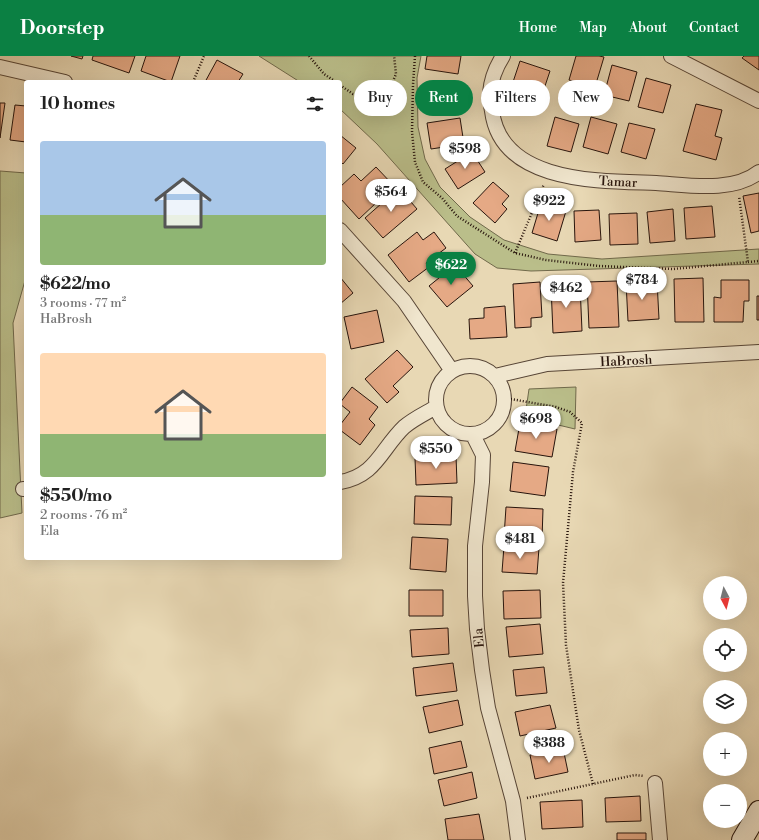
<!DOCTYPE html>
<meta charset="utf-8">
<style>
:root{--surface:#fff;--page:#f2f2f2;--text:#222;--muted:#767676;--accent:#0b8043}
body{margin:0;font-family:"Libre Bodoni",serif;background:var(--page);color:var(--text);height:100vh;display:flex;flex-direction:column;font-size:15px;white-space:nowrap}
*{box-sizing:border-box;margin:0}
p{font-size:13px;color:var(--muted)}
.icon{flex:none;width:22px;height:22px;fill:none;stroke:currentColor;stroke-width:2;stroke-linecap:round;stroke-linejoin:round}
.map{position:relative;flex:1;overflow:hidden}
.sheet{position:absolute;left:24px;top:24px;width:318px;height:480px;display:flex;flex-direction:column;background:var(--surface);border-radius:4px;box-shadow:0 4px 16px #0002}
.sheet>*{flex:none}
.guide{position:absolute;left:354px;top:24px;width:345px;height:36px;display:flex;gap:8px}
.needle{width:26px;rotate:173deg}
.fabs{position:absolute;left:703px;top:520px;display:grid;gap:8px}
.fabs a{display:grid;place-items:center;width:44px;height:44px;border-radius:50%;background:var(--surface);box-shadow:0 4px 16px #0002;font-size:20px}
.price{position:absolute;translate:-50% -34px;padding:0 9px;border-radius:14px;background:#fff;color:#222;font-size:13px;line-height:26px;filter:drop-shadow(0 1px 2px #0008)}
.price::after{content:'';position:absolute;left:50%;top:24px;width:12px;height:9px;margin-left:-6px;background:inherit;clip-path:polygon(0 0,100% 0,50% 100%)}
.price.selected{background:var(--accent);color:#fff}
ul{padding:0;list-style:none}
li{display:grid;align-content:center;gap:8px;height:212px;padding:0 16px}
li span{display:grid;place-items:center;height:124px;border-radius:4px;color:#555}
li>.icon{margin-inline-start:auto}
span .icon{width:72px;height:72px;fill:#fffc;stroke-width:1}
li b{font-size:17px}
h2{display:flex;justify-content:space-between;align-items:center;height:48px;padding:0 16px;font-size:17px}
.tag{padding:0 14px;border-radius:18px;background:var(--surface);box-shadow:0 4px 16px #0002;font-size:14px;line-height:36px}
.tag.selected{background:var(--accent);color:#fff}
header{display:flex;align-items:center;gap:24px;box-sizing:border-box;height:56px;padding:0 20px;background:var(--accent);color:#fff}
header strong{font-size:19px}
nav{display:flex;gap:22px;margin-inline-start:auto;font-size:14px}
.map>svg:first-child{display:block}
</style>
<header>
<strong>Doorstep</strong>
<nav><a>Home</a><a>Map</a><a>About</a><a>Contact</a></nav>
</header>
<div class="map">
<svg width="759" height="784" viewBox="0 0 759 784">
<rect width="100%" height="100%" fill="#e8d8b4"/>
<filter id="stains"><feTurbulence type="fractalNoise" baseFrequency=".005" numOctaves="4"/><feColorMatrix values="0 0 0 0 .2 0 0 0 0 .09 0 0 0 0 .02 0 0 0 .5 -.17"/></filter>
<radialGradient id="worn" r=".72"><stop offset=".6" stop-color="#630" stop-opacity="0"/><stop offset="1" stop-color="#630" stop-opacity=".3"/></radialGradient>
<path fill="#babe8a" stroke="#70694b" d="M 259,0 L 421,0 L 417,22 L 418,71 L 425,103 L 440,131 L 470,161 L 504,184 L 548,198 L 602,203 L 759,193 L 759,208 L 531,215 L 497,212 L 475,198 L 377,88 L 340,53 L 340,26 L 300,26 Z
M 0,115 L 26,117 L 26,221 L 13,267 L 22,457 L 0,462 Z
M 576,331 L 575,373 L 525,361 L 529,333 Z"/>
<path fill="#e5a985" stroke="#27140c" d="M 71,0 L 83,0 L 82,3 Z
M 93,0 L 135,0 L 129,17 L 92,4 Z
M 146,0 L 180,0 L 171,26 L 141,15 Z
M 427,0 L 461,0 L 458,18 L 425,13 Z
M 576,0 L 599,0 L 604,1 L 595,31 L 569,24 Z
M 744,0 L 759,0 L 759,14 L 742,2 Z
M 217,4 L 243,18 L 238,26 L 205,26 Z
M 520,5 L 550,15 L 536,57 L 506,47 Z
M 612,9 L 637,16 L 629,45 L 604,39 Z
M 646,22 L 671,29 L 663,57 L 638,51 Z
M 460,27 L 460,53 L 424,54 L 423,28 Z
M 0,47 L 5,47 L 0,82 Z
M 696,48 L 722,54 L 715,80 L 722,82 L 716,104 L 683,95 Z
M 15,49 L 26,50 L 26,86 L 10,84 Z
M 555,61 L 579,68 L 571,96 L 547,90 Z
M 591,61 L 617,68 L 608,98 L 583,91 Z
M 460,62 L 464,88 L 431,93 L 427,67 Z
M 629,67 L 655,73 L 646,103 L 621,96 Z
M 340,79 L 356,92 L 343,108 L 340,105 Z
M 472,96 L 485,116 L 458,133 L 445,113 Z
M 376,111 L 394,130 L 359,163 L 340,142 L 340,131 L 354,118 L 361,125 Z
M 493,126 L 509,140 L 502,148 L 507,153 L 495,167 L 473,147 Z
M 399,132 L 417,153 L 383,182 L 365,162 Z
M 759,137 L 759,175 L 751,177 L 743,140 Z
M 541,147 L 566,155 L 557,185 L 532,177 Z
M 712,150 L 715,181 L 686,183 L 684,152 Z
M 673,153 L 675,185 L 650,187 L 647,156 Z
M 599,154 L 601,184 L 575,186 L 574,155 Z
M 637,157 L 638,188 L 610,189 L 609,158 Z
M 417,176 L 423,184 L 434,176 L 446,192 L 426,207 L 429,211 L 409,226 L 388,199 Z
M 455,209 L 473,230 L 447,251 L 429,230 Z
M 340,221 L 353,237 L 340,248 Z
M 703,222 L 704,266 L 675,266 L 674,223 Z
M 721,224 L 749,224 L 749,245 L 744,245 L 743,266 L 714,266 L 714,241 L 721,242 Z
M 617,225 L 619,271 L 589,272 L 587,226 Z
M 657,225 L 659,263 L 628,265 L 626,226 Z
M 540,226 L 542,261 L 531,262 L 531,271 L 515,272 L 513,228 Z
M 580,229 L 582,275 L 553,277 L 551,230 Z
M 757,240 L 759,240 L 759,264 L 757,264 Z
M 505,250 L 507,281 L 470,283 L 469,263 L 484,262 L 484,252 Z
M 377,254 L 384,286 L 351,293 L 344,261 Z
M 397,294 L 413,311 L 393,330 L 399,336 L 387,347 L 365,323 Z
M 352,331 L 378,351 L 369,363 L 375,369 L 360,389 L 340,374 L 340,369 L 350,356 L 340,348 L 340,347 Z
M 520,367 L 557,373 L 552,401 L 515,395 Z
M 456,400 L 457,427 L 416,429 L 415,402 Z
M 513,406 L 549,411 L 545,440 L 510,435 Z
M 415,440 L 452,441 L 451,469 L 414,468 Z
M 506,451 L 543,453 L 542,483 L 504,481 Z
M 412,481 L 448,483 L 446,516 L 410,513 Z
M 504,490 L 539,492 L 537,518 L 502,516 Z
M 409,534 L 443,534 L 443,560 L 409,560 Z
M 540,534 L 541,562 L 504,563 L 503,535 Z
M 540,568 L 543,598 L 509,601 L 506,571 Z
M 448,572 L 449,598 L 412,601 L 410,574 Z
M 453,607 L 457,635 L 416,640 L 413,612 Z
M 544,611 L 547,637 L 516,640 L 513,614 Z
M 458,644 L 463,669 L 429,677 L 423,651 Z
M 550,649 L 556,672 L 520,680 L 515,656 Z
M 461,685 L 467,711 L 434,718 L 429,692 Z
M 563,692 L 568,716 L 535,723 L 530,699 Z
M 472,716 L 477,742 L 444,750 L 438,724 Z
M 640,740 L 641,765 L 606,766 L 605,742 Z
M 582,744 L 583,771 L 542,773 L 540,746 Z
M 479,758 L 484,784 L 448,784 L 445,763 Z
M 617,777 L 646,777 L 646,784 L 617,784 Z"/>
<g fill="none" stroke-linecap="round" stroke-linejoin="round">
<defs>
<path id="street" d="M 503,0 C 496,11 491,24 490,37 C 489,42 491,49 492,55 C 501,128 601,125 656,127 C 688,129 733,137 759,116
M 671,0 L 759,45
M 0,11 L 65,26
M 340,174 L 404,245 L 452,315
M436 344a34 34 0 1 1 68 0a34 34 0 1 1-68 0Z
M 495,320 L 547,308 L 759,296
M 473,379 L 483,399 L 482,426 L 475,490 L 475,540 L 477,573 L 482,614 L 488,652 L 513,745 L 518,784
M 340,426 C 376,420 381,393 404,371 C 413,363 426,357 436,351
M 23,433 L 26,433
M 655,727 L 660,784"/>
<path id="secondary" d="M 742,784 L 759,755"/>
</defs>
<use href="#street" stroke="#574536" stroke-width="16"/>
<use href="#secondary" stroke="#27140c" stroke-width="22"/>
<path stroke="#27140c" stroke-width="2.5" stroke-dasharray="1 2" stroke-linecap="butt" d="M 309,0 L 324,18 L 336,26
M 415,0 L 413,29 L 412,76 L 415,106 L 423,126 L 442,142 L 457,160 L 515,197 L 546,204 L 599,210 L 673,213 L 748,206 L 739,140
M 193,26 L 204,0
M 340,29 L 353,38 L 376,37 L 391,30 L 396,18 L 394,0
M 515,197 L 544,128
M 748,206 L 759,205
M 505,342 L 556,351 L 570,356 L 582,367 L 573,416 L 563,527 L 566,589 L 579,674 L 593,728
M 527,742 L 635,719 L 644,720"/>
<use href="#street" stroke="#f0e6ce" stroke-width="14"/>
<use href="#secondary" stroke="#f0e6ce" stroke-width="20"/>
</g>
<g text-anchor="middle" stroke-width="3" stroke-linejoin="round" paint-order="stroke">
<g font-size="13" fill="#27140c" stroke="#f0e6ce">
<text transform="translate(618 125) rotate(3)" y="5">Tamar</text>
<text transform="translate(626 304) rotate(-3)" y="5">HaBrosh</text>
<text transform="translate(478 582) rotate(-96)" y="5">Ela</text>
</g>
</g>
<rect width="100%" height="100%" filter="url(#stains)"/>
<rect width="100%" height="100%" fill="url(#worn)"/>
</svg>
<div class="fabs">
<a><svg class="needle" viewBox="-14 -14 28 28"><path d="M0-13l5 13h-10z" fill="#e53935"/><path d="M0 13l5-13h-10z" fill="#767676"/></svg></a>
<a><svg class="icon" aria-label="locate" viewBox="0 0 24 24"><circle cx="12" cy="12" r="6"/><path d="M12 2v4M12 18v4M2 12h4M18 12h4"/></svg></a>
<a><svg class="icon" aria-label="layers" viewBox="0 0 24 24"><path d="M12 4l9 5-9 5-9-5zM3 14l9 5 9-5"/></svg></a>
<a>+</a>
<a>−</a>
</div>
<b class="price" style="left:465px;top:114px">$598</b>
<b class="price" style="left:391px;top:157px">$564</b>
<b class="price" style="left:549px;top:166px">$922</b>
<b class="price selected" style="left:451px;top:230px">$622</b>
<b class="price" style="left:642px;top:245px">$784</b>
<b class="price" style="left:566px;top:253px">$462</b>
<b class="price" style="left:536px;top:384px">$698</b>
<b class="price" style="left:436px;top:414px">$550</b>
<b class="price" style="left:520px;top:504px">$481</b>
<b class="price" style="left:549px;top:708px">$388</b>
<div class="guide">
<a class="tag">Buy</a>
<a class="tag selected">Rent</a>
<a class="tag">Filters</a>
<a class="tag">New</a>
</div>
<section class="sheet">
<h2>10 homes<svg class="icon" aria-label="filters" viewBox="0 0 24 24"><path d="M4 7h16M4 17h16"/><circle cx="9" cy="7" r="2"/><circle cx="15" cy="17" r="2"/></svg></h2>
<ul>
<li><span style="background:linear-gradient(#a9c7e8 60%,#8fb573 0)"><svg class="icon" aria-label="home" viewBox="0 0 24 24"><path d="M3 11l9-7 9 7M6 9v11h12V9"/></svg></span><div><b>$622/mo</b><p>3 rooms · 77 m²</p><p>HaBrosh</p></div></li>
<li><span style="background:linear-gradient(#ffd9b3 65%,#8fb573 0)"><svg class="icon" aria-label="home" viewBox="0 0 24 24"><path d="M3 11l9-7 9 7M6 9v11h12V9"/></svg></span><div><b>$550/mo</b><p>2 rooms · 76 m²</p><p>Ela</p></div></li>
</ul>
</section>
</div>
